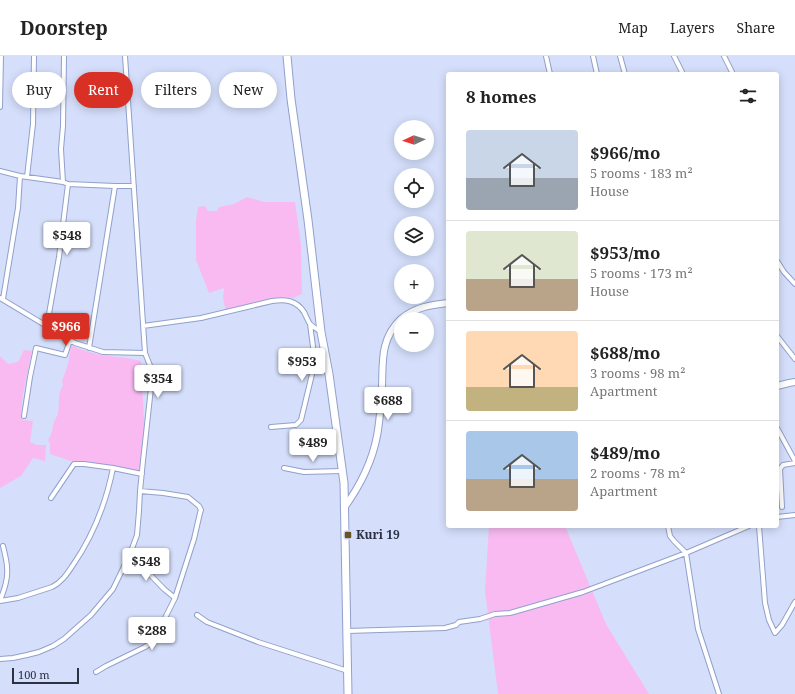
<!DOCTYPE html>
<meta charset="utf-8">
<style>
:root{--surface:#fff;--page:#f6f6f6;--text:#222;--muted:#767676;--line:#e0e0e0;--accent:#d93025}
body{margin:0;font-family:"Noto Serif",serif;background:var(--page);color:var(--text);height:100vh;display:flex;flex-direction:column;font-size:15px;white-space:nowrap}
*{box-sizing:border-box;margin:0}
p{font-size:13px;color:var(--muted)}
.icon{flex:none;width:22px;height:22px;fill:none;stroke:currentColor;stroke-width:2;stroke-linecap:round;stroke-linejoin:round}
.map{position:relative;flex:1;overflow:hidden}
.details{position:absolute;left:446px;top:16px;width:333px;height:456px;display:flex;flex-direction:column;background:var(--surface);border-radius:4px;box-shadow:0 2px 10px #0003}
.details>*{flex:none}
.hud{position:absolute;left:12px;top:16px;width:374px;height:36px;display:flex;gap:8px}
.needle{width:26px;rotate:267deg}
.fabs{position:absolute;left:394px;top:64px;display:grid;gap:8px}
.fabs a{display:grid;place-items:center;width:40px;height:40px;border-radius:50%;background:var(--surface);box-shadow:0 2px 10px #0003;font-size:20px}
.scale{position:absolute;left:12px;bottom:10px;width:67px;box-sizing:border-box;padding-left:4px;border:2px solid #2c3244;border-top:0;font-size:11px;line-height:14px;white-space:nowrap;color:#2c3244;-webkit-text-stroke:3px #d5dffb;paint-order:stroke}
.price{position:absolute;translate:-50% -34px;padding:0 9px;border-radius:4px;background:#fff;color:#222;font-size:13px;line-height:26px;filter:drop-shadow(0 1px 2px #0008)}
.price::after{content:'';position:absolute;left:50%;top:24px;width:12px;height:9px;margin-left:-6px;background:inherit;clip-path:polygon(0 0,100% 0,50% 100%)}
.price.current{background:var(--accent);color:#fff}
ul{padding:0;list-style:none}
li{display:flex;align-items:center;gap:12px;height:100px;padding:0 20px}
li+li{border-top:1px solid var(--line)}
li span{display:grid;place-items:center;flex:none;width:112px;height:80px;border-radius:4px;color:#555}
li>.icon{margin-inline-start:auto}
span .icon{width:48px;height:48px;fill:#fffc;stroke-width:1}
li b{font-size:17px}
h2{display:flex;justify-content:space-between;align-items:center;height:48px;padding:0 20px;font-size:17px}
.pill{padding:0 14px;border-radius:18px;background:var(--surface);box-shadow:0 2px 10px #0003;font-size:14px;line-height:36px}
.pill.current{background:var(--accent);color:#fff}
header{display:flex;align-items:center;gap:24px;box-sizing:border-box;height:56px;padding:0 20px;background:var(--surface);border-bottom:1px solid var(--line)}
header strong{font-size:19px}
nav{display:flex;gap:22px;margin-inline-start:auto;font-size:14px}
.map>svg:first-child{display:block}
</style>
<header>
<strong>Doorstep</strong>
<nav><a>Map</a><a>Layers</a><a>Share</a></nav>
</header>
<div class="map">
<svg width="795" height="638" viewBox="0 0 795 638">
<rect width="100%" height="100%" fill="#d5dffb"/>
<path fill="#f9baf2" d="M 247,141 L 264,146 L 295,146 L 301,189 L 302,238 L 293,242 L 283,241 L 267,243 L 226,256 L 223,242 L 224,232 L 209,237 L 196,204 L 196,164 L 198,151 L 205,150 L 208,155 L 217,155 L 219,151 L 234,148 Z
M 71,289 C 79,293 88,296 97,298 C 112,301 127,301 141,305 L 145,383 L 142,411 L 139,411 L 139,416 L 130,413 L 79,407 L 71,405 L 50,398 L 50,387 L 48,384 C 52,379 52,373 54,366 C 55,363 57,361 58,357 C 60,348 57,338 63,329 L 62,325 L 68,308 Z
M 24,294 L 32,295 L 23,338 L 21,358 L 23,364 L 33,365 L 30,386 L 37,389 L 46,389 L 45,405 L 33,402 L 21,420 L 0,432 L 0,300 L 8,308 L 18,306 Z
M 489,470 L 565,470 L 606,568 L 649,638 L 498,638 L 485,535 Z"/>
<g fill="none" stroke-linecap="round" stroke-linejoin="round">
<defs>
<path id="minor" d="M 546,0 L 550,18
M 593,0 L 597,18
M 620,0 L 625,18
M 674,0 L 683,18
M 724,0 L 733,18
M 0,51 L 1,0
M 0,115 L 20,120 L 63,126 L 68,128 L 115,130 L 134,130
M 27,121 L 33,68 L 34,0
M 63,126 L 61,93 L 63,70 L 64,0
M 777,205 L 784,216 L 795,228
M 0,242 L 75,287 L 103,296 L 145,297
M 3,243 L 18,152 L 20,120
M 47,269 L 59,201 L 68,128
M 143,270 L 201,262 L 272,245 C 285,243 296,244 304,256 C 306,260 308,265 310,268 C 313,271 317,273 321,276
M 777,280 L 795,303
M 89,292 L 115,130
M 24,360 L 30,321 L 36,292 L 65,299 L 70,284
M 271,371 L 296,369 L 301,364 L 314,310 L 314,298 L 310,268
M 777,372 L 795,405
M 284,412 L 304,416 L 342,415
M 51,442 L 74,408 L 84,408 L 113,412
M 782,451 L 780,413 L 783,409 L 795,407
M 777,461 L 795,459
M 668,470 L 670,480 L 674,485 L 686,497 L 698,573 L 719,638
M 759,470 L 765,547 L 769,564 L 775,577 L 782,569 L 795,546
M 130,498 L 164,533 L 175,542
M 0,545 L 18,542 L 52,531 C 62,526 67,518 73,509 C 93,480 106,447 113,412 L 142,418
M 0,545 C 2,539 5,532 6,526 C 9,514 6,502 3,490
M 197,559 L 207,566 L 258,586 L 348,615
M 347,575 L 445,572 L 456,569 L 459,566 L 480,563 L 495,558 L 510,557 L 583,536 L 686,497 L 749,470
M 0,603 L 13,602 L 27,599 L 39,596 L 53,590 L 64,583 L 91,559 L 113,533 L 130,498 L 137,479 L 139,455 L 140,435 L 143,405 L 151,332 L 151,312 L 145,297 L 125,0
M 96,616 L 106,610 L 145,591 L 152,586 L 156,580 L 175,542 L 194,483 L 200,457 L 201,454 L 199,450 L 188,441 L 163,437 L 140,435"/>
<path id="secondary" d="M 401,263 C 415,251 431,249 448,247
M 777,330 L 789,327 L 795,326
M 344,452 C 360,430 372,406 377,380 C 380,364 381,348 382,331 C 383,306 380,283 401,263"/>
<path id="trunk" d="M 287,0 L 291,43 L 308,164 L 321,276 L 329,318 L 344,427 L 348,638"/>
</defs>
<use href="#minor" stroke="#91a0cc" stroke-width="6"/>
<use href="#secondary" stroke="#91a0cc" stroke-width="8"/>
<use href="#trunk" stroke="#91a0cc" stroke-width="9"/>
<use href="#minor" stroke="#fff" stroke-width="4"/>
<use href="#secondary" stroke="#fff" stroke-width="6"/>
<use href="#trunk" stroke="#fff" stroke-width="7"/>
</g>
<rect fill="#675624" stroke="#d5dffb" stroke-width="1.5" x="344" y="475" width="8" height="8" rx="2"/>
<g text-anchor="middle" stroke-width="4" stroke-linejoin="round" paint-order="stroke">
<g font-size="12" font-weight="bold" fill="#2c3244" stroke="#d5dffb" text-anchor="start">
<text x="356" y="483">Kuri 19</text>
</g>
</g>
</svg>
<div class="fabs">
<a><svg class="needle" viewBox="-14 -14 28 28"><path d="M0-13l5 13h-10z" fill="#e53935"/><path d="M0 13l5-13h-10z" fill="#767676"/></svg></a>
<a><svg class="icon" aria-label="locate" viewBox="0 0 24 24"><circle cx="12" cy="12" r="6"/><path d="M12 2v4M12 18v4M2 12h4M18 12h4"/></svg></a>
<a><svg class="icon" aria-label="layers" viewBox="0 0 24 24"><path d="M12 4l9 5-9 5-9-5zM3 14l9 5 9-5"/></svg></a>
<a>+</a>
<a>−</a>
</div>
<div class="scale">100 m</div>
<b class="price" style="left:67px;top:200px">$548</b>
<b class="price current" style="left:66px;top:291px">$966</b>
<b class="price" style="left:302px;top:326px">$953</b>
<b class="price" style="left:158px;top:343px">$354</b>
<b class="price" style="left:388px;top:365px">$688</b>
<b class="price" style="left:313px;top:407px">$489</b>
<b class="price" style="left:146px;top:526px">$548</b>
<b class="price" style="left:152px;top:595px">$288</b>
<div class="hud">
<a class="pill">Buy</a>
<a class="pill current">Rent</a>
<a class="pill">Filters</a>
<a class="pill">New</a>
</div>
<section class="details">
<h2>8 homes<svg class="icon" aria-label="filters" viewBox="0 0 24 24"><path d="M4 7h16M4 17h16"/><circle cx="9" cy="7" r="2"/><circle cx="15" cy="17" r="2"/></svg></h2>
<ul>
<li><span style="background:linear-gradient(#c9d6e8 60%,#9aa5b1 0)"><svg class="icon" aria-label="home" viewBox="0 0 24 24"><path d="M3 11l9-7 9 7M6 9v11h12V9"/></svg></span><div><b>$966/mo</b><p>5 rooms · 183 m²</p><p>House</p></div></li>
<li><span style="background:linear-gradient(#dfe7d0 60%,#b9a48a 0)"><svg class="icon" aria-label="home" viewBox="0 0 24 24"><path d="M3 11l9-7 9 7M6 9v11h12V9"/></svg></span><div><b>$953/mo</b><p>5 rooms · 173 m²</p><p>House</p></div></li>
<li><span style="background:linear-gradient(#ffd9b3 70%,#c2b280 0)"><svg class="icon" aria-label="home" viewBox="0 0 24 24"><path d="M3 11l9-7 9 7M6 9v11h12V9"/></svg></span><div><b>$688/mo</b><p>3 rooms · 98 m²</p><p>Apartment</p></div></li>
<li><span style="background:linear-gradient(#a9c7e8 60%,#b9a48a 0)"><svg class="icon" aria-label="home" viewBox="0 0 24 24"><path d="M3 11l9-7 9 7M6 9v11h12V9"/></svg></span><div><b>$489/mo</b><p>2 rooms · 78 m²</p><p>Apartment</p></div></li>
</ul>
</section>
</div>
